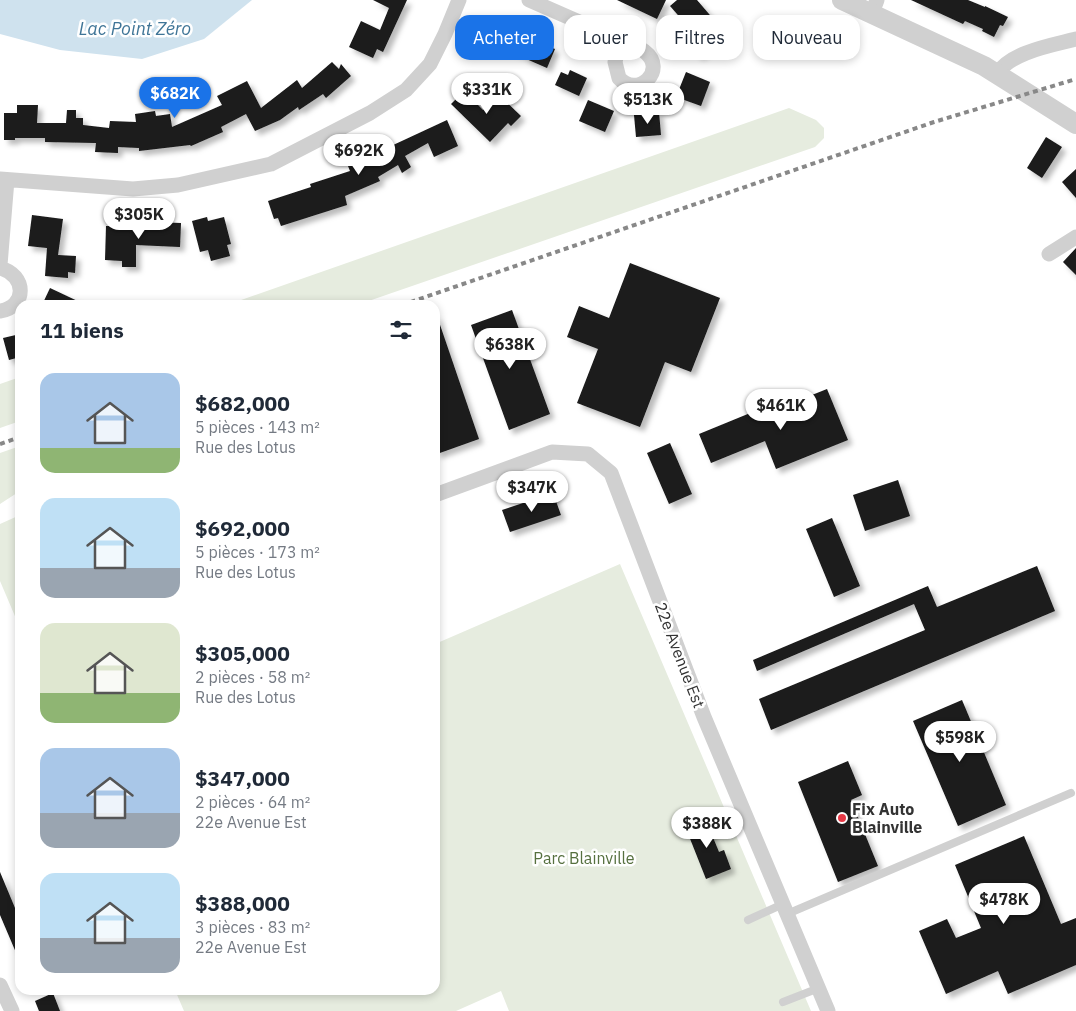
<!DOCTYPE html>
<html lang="fr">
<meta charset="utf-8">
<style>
:root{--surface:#fff;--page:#f2f2f3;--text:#1f2937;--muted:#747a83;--accent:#1a73e8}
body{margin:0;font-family:"IBM Plex Sans",sans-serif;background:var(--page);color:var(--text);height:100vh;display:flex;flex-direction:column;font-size:19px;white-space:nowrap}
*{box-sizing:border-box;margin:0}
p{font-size:16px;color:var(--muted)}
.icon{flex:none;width:28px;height:28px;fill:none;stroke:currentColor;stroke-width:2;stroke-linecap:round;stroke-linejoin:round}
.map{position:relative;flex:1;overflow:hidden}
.panel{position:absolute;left:15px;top:300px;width:425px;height:695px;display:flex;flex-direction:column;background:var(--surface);border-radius:15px;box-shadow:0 2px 8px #0003}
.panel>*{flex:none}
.hud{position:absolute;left:455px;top:15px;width:475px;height:45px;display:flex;gap:10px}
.price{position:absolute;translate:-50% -42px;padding:0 11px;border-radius:18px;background:#fff;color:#222;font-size:16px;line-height:32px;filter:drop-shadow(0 1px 2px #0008)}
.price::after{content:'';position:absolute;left:50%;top:30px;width:15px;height:11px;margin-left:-8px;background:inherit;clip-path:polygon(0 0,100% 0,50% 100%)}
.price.selected{background:var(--accent);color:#fff}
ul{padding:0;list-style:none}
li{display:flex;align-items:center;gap:15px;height:125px;padding:0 25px}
li span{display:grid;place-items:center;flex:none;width:140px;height:100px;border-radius:15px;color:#555}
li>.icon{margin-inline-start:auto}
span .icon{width:60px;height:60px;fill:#fffc;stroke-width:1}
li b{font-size:21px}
h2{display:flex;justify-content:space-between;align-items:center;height:60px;padding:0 25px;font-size:21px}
.tag{padding:0 18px;border-radius:15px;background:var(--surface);box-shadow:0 2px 8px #0003;font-size:18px;line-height:45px}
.tag.selected{background:var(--accent);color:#fff}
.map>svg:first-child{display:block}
</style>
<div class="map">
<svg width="1076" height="1011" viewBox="0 0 1076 1011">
<defs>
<filter id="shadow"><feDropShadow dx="4.5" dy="4.5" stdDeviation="2.5" flood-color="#0004"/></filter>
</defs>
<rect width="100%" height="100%" fill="#fff"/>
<path fill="#e6ecdf" d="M 789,108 L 816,120 L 824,128 L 824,138 L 815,147 L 357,305 L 227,305 Z
M 20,377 L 20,421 L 0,428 L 0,384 Z
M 20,446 L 20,491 L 0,504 L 0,453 Z
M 20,515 L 20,628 L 0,581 L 0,524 Z
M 620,564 L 811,1011 L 509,1011 L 501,991 L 456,1011 L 184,1011 L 175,990 L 435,990 L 435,644 Z"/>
<path fill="#cfe2ee" d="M 0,0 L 252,0 L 204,39 L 142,59 L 60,50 L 0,34 Z"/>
<path fill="#1a1a1a" filter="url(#shadow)" d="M 373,0 L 407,0 L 383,52 L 377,49 L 373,58 L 349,47 L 361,21 L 380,30 L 389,8 Z
M 617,0 L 666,0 L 657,19 Z
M 677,0 L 697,0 L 715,21 L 711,24 L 717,32 L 712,37 L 716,42 L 699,56 L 683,36 L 691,30 L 670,6 Z
M 911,0 L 968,0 L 985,7 L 985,6 L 1008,17 L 1003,26 L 1000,25 L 994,37 L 982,31 L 983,29 L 965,21 L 963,24 Z
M 497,21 L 523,32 L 522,35 L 555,49 L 547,68 L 524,58 L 525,56 L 489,41 Z
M 332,62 L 339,69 L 341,64 L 351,76 L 326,98 L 323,94 L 299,110 L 298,107 L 280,120 L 255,131 L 246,114 L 221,127 L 223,132 L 191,146 L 190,145 L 139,151 L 139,148 L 118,147 L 118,153 L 95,152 L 96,143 L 45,142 L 45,138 L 15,138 L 15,140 L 4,140 L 4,113 L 17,113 L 17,105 L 38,105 L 37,123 L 66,123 L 67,110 L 76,110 L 76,118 L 83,118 L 83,125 L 109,128 L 110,121 L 136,122 L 135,114 L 155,111 L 156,116 L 170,114 L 172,127 L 222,105 L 217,96 L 247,81 L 261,108 L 297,80 L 302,88 Z
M 570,70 L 587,78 L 579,96 L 555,85 L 561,72 L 568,75 Z
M 686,72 L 710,82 L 701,106 L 676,97 Z
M 464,91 L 483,110 L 498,94 L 521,116 L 511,126 L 508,123 L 490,142 L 451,104 Z
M 588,100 L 614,111 L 605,132 L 579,121 Z
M 659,112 L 661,135 L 636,137 L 634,115 Z
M 447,120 L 458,146 L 434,157 L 428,143 L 405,156 L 411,167 L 402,173 L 398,165 L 378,177 L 380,181 L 345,196 L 347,205 L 281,226 L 278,218 L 274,219 L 268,201 L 311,187 L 310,184 L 350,171 L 348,166 Z
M 1046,137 L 1062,147 L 1042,178 L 1027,168 Z
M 1076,169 L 1076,198 L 1062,182 Z
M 32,215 L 63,219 L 58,255 L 76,256 L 75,273 L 68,272 L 68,278 L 45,276 L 47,248 L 28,246 Z
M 207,217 L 208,221 L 224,217 L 231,244 L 227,245 L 230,256 L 211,261 L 208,250 L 200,252 L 192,221 Z
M 151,222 L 181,223 L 180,247 L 136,245 L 136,267 L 122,267 L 122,261 L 105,260 L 106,226 L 151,227 Z
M 1076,248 L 1076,275 L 1063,262 Z
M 630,263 L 720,298 L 691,372 L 665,362 L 640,427 L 577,403 L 598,349 L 567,337 L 579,306 L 609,318 Z
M 50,288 L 86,305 L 42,305 Z
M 512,310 L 550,414 L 509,430 L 471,325 Z
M 435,316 L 437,316 L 479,439 L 437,454 L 435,447 Z
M 20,334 L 20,357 L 9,360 L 3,338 Z
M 827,389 L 848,440 L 776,469 L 765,441 L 711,463 L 699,434 L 760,409 L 762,415 Z
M 670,443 L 692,494 L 669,504 L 647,453 Z
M 898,480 L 910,516 L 865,531 L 853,495 Z
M 553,493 L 561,515 L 510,532 L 502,510 Z
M 832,518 L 860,586 L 834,597 L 806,529 Z
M 1037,566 L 1055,611 L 771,730 L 759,699 L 925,630 L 914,604 L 757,671 L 753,660 L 928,586 L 937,607 Z
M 962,700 L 1006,805 L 958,826 L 913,721 Z
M 848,761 L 862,795 L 851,800 L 878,866 L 838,882 L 798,782 Z
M 705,818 L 719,852 L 724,850 L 731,869 L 706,879 L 685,826 Z
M 1024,836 L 1061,924 L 1076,918 L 1076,965 L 1008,994 L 998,971 L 946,994 L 919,931 L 947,919 L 956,938 L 981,928 L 955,865 Z
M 0,872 L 20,920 L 20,962 L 0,915 Z
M 53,993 L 60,1011 L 39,1011 L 35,1001 Z"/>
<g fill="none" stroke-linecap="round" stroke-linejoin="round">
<path stroke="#d0d0d0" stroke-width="8" d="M 787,914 L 1071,793
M 748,920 L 783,904
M 783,1002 L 819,988"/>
<path stroke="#d0d0d0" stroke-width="15" d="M 529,0 L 609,35 C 612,37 615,41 618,42 C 627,47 635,44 644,51 C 669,70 637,99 619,78 L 615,62 L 619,43
M 872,13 L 877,0
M 997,74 C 1010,52 1053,45 1076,39
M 0,179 L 133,189 L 178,185 L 271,164 L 370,113 L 406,90 L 430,64 L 445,34 L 459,0
M 1049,254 L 1076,237
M 0,265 L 7,180
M 0,268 C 27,275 27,307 0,311
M 435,495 L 552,452 L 588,454 L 611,473 L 704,717 L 828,1011
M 0,985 L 12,1011"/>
<path stroke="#d0d0d0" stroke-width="20" d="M 842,0 L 984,66 L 1076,124"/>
<path stroke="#888" stroke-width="4" stroke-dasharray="5 4" stroke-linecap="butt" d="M 402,305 L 934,122 L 1076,79
M 0,444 L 20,437"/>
</g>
<circle fill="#e63946" stroke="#fff" stroke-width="2" cx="842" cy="818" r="5"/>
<g text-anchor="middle" stroke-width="5" stroke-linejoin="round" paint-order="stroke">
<g font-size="16" fill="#333" stroke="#fff">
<text transform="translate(680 655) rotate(69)" y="6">22e Avenue Est</text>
</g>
<g font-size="16" font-weight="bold" fill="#333" stroke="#fff" text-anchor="start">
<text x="852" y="815">Fix Auto<tspan x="852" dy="18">Blainville</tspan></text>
</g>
<g font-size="16" fill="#56703f" stroke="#fff">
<text x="584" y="864">Parc Blainville</text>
</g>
<g font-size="18" font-style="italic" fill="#3f7597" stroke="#fff">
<text x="135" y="35">Lac Point Zéro</text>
</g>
</g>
</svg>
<b class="price" style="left:487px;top:115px">$331K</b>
<b class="price selected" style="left:175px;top:119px">$682K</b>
<b class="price" style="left:648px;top:125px">$513K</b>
<b class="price" style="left:359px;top:176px">$692K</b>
<b class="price" style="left:139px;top:240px">$305K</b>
<b class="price" style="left:510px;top:370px">$638K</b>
<b class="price" style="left:781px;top:431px">$461K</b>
<b class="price" style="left:532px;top:513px">$347K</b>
<b class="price" style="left:960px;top:763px">$598K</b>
<b class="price" style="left:707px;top:849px">$388K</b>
<b class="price" style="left:1004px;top:925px">$478K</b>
<div class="hud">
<a class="tag selected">Acheter</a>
<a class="tag">Louer</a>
<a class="tag">Filtres</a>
<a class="tag">Nouveau</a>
</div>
<section class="panel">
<h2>11 biens<svg class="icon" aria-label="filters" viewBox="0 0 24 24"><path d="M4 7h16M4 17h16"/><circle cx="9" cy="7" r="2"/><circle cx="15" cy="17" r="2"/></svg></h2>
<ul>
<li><span style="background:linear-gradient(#a9c7e8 75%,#8fb573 0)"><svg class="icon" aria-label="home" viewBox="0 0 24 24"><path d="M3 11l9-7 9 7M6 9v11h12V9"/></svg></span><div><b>$682,000</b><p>5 pièces · 143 m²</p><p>Rue des Lotus</p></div></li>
<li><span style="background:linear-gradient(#bfe0f5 70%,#9aa5b1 0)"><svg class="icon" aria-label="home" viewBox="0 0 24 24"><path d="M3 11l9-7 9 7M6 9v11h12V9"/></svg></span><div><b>$692,000</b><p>5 pièces · 173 m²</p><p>Rue des Lotus</p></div></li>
<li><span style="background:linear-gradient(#dfe7d0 70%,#8fb573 0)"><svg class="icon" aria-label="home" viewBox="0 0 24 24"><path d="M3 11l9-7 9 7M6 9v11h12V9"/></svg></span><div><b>$305,000</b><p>2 pièces · 58 m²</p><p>Rue des Lotus</p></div></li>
<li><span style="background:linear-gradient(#a9c7e8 65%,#9aa5b1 0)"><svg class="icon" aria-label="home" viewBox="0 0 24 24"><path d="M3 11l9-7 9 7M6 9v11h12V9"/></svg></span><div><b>$347,000</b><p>2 pièces · 64 m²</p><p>22e Avenue Est</p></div></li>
<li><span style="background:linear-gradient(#bfe0f5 65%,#9aa5b1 0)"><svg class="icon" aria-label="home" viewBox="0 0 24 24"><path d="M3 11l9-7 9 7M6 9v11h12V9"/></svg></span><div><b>$388,000</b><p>3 pièces · 83 m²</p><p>22e Avenue Est</p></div></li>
</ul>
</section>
</div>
